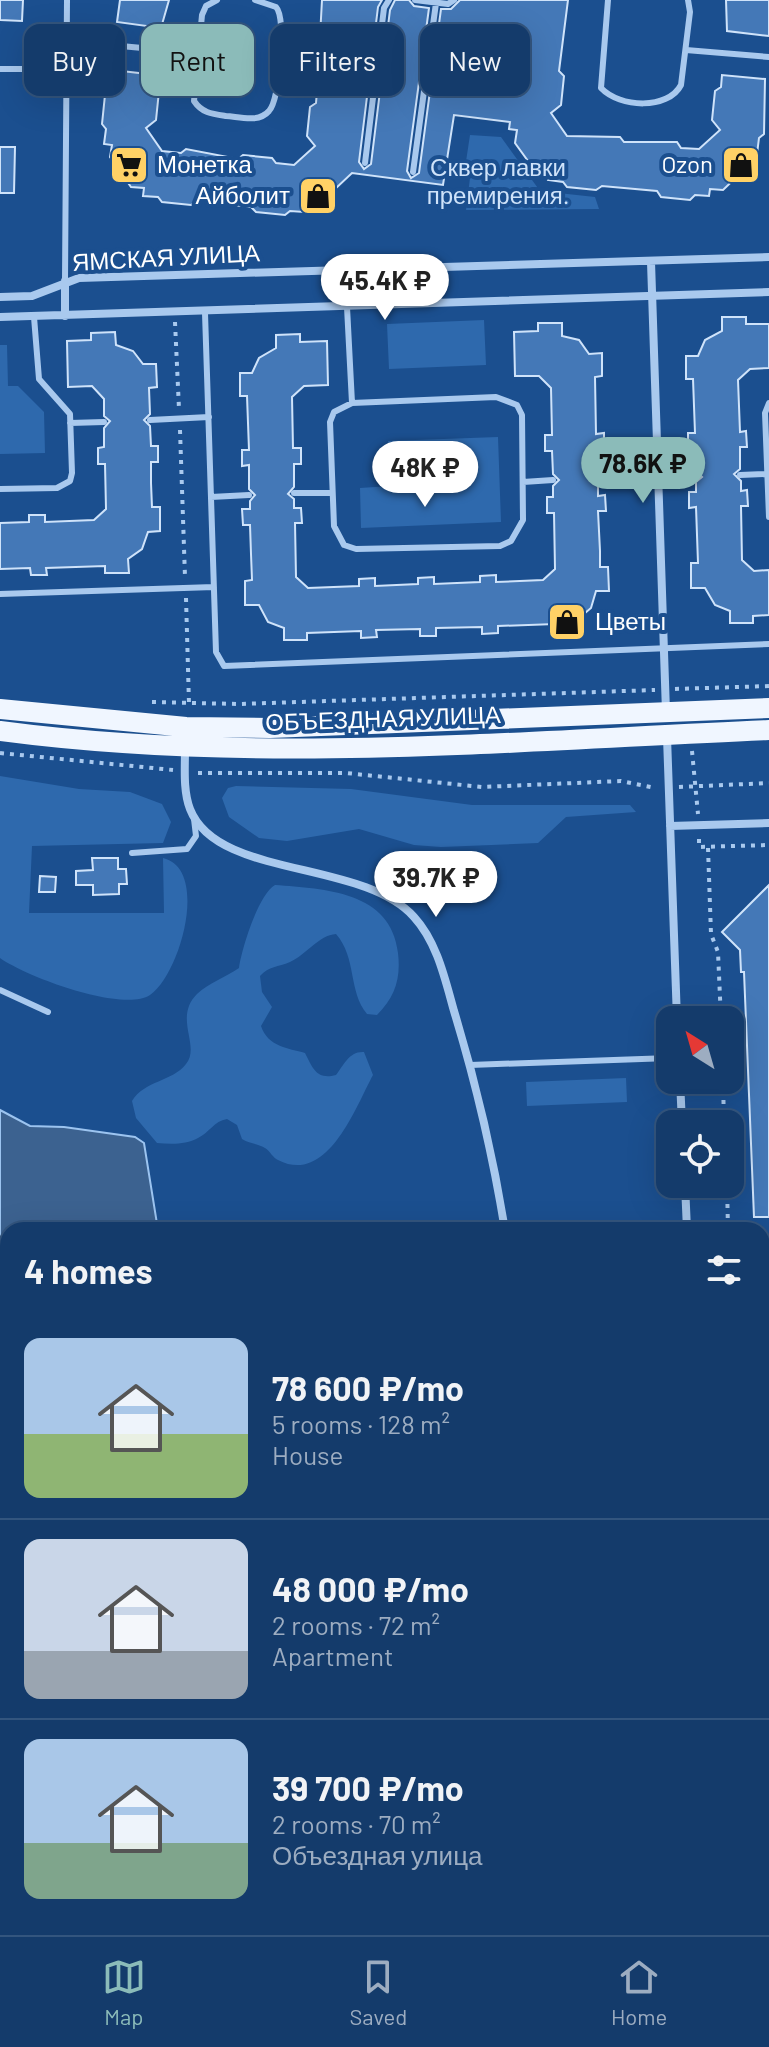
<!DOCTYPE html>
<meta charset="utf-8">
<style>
:root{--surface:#143b6b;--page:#214673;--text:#f1f3f6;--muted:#9dadc1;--line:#33557e;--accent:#8bbbb9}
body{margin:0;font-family:Barlow,sans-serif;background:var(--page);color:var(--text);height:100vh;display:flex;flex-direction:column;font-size:30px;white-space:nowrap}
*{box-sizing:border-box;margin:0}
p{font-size:26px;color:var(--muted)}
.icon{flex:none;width:44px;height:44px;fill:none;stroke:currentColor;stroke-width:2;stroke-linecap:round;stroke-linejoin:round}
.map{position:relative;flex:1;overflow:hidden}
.side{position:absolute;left:0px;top:1222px;width:770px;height:714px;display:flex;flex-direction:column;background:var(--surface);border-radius:24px 24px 0 0;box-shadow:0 8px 32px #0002,0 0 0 2px var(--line)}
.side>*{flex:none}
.banner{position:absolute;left:24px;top:24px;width:722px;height:72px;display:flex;gap:16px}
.needle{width:52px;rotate:323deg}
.fabs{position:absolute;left:656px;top:1006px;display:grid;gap:16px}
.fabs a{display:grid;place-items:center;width:88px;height:88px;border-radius:16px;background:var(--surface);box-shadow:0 8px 32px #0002,0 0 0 2px var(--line);font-size:40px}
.price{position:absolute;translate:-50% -68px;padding:0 18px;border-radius:28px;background:#fff;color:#222;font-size:26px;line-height:52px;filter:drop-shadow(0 2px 4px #0008)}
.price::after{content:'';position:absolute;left:50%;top:48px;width:24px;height:18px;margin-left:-12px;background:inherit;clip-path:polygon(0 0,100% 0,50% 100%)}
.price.active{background:var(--accent);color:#111}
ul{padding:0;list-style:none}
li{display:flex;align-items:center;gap:24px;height:200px;padding:0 24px}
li+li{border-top:2px solid var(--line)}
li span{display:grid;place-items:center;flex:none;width:224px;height:160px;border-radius:16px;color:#555}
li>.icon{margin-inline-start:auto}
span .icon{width:96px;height:96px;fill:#fffc;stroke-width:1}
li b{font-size:34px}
h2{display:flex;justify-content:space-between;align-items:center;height:96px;padding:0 24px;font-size:34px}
.chip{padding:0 28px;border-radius:16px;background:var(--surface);box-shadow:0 8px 32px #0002,0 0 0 2px var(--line);font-size:28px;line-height:72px}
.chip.active{background:var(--accent);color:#111}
.menu{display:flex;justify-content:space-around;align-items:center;height:112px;border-top:2px solid var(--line);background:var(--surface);font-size:22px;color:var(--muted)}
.menu a{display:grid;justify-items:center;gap:4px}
.menu .active{color:var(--accent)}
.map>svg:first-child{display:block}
</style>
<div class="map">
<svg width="769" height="1935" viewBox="0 0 769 1935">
<rect width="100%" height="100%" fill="#1b4f8f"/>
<path fill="#2e69ad" d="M 470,135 L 501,137 L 540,191 L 595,197 L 599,209 L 466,210 L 471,170 L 465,168 Z
M 484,320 L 486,365 L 389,369 L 387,324 Z
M 0,345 L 7,345 L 8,386 L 18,386 L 44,412 L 45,453 L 0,454 Z
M 498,437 L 501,522 L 361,528 L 360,488 L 390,486 L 388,441 Z
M 0,776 L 79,789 L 130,792 L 162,804 L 171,822 L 163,843 L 32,846 L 29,913 L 164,913 L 163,858 C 210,869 180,975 150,995 C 122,1013 25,976 0,958 Z
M 236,786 L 351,789 L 472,805 L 630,805 L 636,812 L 566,817 L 538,843 L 441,847 L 414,845 L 359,829 L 287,841 L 259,838 L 229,817 L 222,798 L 228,788 Z
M 275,885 C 325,889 391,891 398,953 C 401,979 395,997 377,1015 L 367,1014 C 348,991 357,958 336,934 C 319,935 306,955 290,962 C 278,967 269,966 260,976 L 262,992 L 272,1007 L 261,1026 C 268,1047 288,1048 305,1053 C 313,1069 317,1080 336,1075 C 344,1065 349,1051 364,1052 L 373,1075 C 356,1106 328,1186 278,1160 C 273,1158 270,1151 265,1148 C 257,1143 250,1144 242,1139 L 237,1125 L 227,1119 C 214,1121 209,1133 198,1138 C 186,1145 170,1144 157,1143 L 136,1118 L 132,1101 C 145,1080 172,1082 186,1064 C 201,1046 173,1018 197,994 C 209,983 226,977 239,968 C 242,948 258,895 275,885 Z
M 626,1078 L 627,1102 L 527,1106 L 526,1082 Z"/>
<path fill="#3c6290" stroke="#9cc4f0" stroke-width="2" d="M 0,1110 L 30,1126 L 64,1127 L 135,1137 L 144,1143 L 158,1230 L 8,1230 L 8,1360 L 0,1362 Z"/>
<path fill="#4478b7" stroke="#cfe3fa" stroke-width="2" d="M 0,0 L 23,0 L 22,21 L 0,20 Z
M 120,0 L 169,0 L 161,28 L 117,22 Z
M 322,0 L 382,0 L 378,7 L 359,162 L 364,169 L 371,164 L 390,10 L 395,0 L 409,0 L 414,6 L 429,8 L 407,171 L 411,178 L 419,173 L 441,9 L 451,9 L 460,0 L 568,0 L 559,71 L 564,76 L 561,105 L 551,113 L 567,136 L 620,137 L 624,142 L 677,142 L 681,148 L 699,149 L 720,130 L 712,120 L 715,91 L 721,87 L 722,75 L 765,79 L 764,134 L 759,138 L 757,154 L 750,153 L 749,165 L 723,190 L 710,189 L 709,196 L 695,195 L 690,200 L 661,197 L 657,191 L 602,186 L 596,190 L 567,187 L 563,182 L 548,180 L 549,173 L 536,172 L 515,143 L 517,130 L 509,129 L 510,122 L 454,115 L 443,185 L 352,173 L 317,206 L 305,205 L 304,212 L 290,211 L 285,215 L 256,212 L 251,207 L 196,201 L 191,205 L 162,202 L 158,197 L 143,196 L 144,188 L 131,187 L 110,157 L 112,145 L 104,144 L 106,129 L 102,124 L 105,95 L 110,91 L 113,70 L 156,75 L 155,86 L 159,91 L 156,120 L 146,128 L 162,151 L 181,153 L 186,149 L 238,159 L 243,155 L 272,158 L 276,163 L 294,165 L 315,146 L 307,136 L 310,107 L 316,103 L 317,91 Z
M 726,0 L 769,0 L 769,36 L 727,31 Z
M 0,147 L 15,147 L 14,193 L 0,193 Z
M 722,317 L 746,317 L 746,324 L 769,324 L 769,368 L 750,369 L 738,380 L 740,432 L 746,431 L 747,447 L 740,447 L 740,469 L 734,474 L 741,481 L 741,491 L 747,490 L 748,506 L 741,506 L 742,560 L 754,571 L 769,570 L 769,615 L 753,616 L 753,623 L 730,623 L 730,611 L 715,605 L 705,588 L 691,588 L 691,563 L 698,563 L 696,507 L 689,508 L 689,492 L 696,492 L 696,482 L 702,477 L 695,470 L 695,448 L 688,448 L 688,433 L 695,433 L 693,379 L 686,379 L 686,356 L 698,356 L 705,340 L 722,331 Z
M 538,323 L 562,323 L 562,336 L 579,340 L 589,354 L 602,353 L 602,376 L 595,377 L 596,434 L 604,433 L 604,449 L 597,449 L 597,473 L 592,480 L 598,485 L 598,496 L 605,495 L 606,511 L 598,511 L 600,551 L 600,567 L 608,567 L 609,591 L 596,591 L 591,608 L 578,619 L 578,631 L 555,632 L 555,624 L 498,626 L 498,633 L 482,634 L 482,627 L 436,628 L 436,636 L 420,636 L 420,629 L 376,630 L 377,637 L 361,638 L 361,631 L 307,633 L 307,640 L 284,640 L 284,628 L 268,622 L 259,605 L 245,605 L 245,581 L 252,580 L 251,554 L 250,525 L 243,525 L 242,509 L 250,509 L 250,501 L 255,495 L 249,489 L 249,465 L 242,466 L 242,450 L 249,450 L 247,396 L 240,396 L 240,373 L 252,373 L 259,358 L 276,348 L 276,335 L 300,334 L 300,342 L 327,341 L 328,385 L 304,386 L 292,397 L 293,448 L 301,448 L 301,464 L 294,464 L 294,487 L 288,494 L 294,499 L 294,508 L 301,508 L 302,523 L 295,523 L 296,577 L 308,588 L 359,586 L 359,579 L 375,578 L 375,586 L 418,584 L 418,578 L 434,577 L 434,584 L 480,582 L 480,576 L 496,575 L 496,582 L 543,580 L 555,569 L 554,513 L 547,513 L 547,497 L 553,497 L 553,486 L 559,480 L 553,474 L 552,451 L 545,451 L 545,435 L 552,435 L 551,388 L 539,376 L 515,376 L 514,332 L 538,331 Z
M 115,332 L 116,345 L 133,351 L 143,364 L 156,364 L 157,387 L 149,388 L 150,414 L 144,420 L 150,426 L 151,446 L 158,446 L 158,462 L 151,462 L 151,483 L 152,507 L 160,507 L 160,531 L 148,532 L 142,549 L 128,559 L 129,573 L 105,573 L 105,566 L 46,568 L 47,575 L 31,575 L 30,568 L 0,569 L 0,523 L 29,522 L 29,515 L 45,515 L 45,522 L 94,520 L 106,509 L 105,464 L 98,464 L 98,448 L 104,447 L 104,428 L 110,421 L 104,416 L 104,399 L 92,386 L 68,387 L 67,341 L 91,340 L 91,333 Z
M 92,858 L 118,858 L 118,869 L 126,869 L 127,884 L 119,884 L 119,894 L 93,895 L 93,885 L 76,885 L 76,871 L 93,870 Z
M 40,876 L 56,877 L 55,892 L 39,892 Z
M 769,885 L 769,1217 L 754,1217 L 744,972 L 741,972 L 740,950 L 722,932 Z"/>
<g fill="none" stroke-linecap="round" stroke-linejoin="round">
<path stroke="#a9c9ee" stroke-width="4" stroke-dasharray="4 6" stroke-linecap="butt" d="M 175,322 L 179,409
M 180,430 L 185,577
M 186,598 L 189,704
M 675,689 L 769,686
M 152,702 L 239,704 L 655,690
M 692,751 L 698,814
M 0,753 L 173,770
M 198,773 L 346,773 L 482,787 L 621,781 L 655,788
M 679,787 L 769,783
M 699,839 L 699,847 L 769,845
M 708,848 L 711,934 L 718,952 L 721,1020
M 723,1080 L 724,1124
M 727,1184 L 728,1230
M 762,1691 L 769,1691
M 762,1768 L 769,1767
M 762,1817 L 769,1817
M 687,1928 L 688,1935
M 740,1928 L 741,1935"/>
<path stroke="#a9c9ee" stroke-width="6" d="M 217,0 L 206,6 L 202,15 L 194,101 C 202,113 212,114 226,116 C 240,117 259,123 269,111 C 280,100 287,18 276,7 L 255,0
M 415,0 L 448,4 L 454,0
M 608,0 L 601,88 C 620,108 668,110 681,85 L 690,12 L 688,0
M 67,41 L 196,53
M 686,50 L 769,57
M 0,69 L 67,69
M 365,163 L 384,8 L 389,0
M 413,172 L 436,3
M 65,281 L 67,0
M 347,307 L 352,403
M 205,313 L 216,652 L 224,666 L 769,644
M 496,397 L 517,405 L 522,415 L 523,520 L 511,541 L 500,546 L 356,549 L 344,545 L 334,526 L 330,422 L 334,412 L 352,403 Z
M 769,403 L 765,413 L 769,517
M 150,420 L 209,417
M 70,423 L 104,422
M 740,475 L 766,474
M 598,479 L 696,476
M 523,482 L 553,480
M 0,489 L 57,488 L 70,481 L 72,473 L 70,414 L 39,379 L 34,317
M 294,493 L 332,493
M 211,497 L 249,495
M 0,594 L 214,587
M 132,853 L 187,849 L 196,836 L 194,819
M 0,990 L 48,1012
M 470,1065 L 670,1058
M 762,1284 L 769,1284
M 0,1751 L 8,1742
M 405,1928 L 405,1935
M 545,1928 L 546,1935
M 306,1935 L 328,1928
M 768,1935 L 769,1916"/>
<path stroke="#a9c9ee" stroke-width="8" d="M 651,262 L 666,712
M 65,281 L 65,316
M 0,297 L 32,296 L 79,278 L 769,257
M 0,317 L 769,292
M 667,737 L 677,1020
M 185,749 C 185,768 183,791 190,809 C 217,879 362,859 414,917 C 437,942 445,979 454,1011 C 476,1083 493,1156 505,1230
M 670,826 L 769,823
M 680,1080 L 682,1124
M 685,1184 L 687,1230
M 762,1792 L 769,1791
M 714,1928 L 714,1935
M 119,1935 L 143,1928"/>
<path stroke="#f0f6ff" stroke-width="20" d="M 0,709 L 186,727 L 270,728 L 769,708
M 0,731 C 255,765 513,741 769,730"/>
</g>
<defs>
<symbol id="supermarket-square" viewBox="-11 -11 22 22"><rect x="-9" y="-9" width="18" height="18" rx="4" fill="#ffd166" stroke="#1b4f8f"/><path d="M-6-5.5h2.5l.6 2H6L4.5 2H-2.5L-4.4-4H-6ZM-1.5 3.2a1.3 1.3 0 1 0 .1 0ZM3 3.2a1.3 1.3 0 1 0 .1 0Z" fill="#111"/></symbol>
<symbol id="shop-square" viewBox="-11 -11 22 22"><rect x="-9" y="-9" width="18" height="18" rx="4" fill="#ffd166" stroke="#1b4f8f"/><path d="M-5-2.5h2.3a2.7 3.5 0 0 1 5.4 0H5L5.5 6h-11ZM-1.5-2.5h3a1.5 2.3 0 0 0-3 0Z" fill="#111"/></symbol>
</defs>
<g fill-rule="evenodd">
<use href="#supermarket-square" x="107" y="143" width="44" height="44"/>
<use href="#shop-square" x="719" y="143" width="44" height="44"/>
<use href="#shop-square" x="296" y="174" width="44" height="44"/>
<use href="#shop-square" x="545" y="600" width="44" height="44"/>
</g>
<g text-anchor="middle" stroke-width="8" stroke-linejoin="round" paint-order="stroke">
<g font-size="24" fill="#fff" stroke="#1b4f8f" text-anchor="start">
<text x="157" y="173">Монетка</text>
<text x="713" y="173" text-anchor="end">Ozon</text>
<text x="290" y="204" text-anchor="end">Айболит</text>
<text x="595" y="630">Цветы</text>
</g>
<g font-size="24" fill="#cfe3fa" stroke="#1b4f8f">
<text x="498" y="176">Сквер лавки<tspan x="498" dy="28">премирения.</tspan></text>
</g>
<g font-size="24" fill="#fff" stroke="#1b4f8f">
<text transform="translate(166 258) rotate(-3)" y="8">ЯМСКАЯ УЛИЦА</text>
<text transform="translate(383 719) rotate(-2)" y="8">ОБЪЕЗДНАЯ УЛИЦА</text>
</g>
</g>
</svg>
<div class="fabs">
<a><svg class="needle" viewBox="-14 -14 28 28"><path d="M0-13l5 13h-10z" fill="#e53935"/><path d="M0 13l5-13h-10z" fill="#9dadc1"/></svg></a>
<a><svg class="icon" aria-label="locate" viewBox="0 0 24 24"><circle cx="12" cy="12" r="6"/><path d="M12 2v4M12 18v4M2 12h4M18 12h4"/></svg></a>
</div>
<b class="price" style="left:385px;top:322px">45.4K ₽</b>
<b class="price active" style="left:643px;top:505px">78.6K ₽</b>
<b class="price" style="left:425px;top:509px">48K ₽</b>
<b class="price" style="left:436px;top:919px">39.7K ₽</b>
<div class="banner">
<a class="chip">Buy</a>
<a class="chip active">Rent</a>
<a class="chip">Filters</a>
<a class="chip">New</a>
</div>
<section class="side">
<h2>4 homes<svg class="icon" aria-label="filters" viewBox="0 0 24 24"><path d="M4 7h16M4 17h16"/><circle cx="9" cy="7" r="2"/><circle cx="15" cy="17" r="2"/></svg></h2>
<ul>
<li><span style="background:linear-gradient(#a9c7e8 60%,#8fb573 0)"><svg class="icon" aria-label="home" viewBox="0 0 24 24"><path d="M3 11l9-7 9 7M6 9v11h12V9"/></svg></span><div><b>78 600 ₽/mo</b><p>5 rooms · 128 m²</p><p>House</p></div></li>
<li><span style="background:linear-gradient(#c9d6e8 70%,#9aa5b1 0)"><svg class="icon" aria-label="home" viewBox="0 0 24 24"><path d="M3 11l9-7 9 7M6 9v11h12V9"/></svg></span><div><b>48 000 ₽/mo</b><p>2 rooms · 72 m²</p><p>Apartment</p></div></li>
<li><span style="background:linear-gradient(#a9c7e8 65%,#7fa58c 0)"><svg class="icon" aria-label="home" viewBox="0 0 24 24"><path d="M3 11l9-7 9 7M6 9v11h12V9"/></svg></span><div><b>39 700 ₽/mo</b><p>2 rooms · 70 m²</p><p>Объездная улица</p></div></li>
</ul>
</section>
</div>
<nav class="menu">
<a class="active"><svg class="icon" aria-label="map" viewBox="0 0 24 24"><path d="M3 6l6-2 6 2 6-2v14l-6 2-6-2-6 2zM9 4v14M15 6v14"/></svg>Map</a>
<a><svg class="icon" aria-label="saved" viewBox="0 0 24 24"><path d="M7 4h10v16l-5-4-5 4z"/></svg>Saved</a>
<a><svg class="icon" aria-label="home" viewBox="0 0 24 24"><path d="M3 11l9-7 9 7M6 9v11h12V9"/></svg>Home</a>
</nav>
